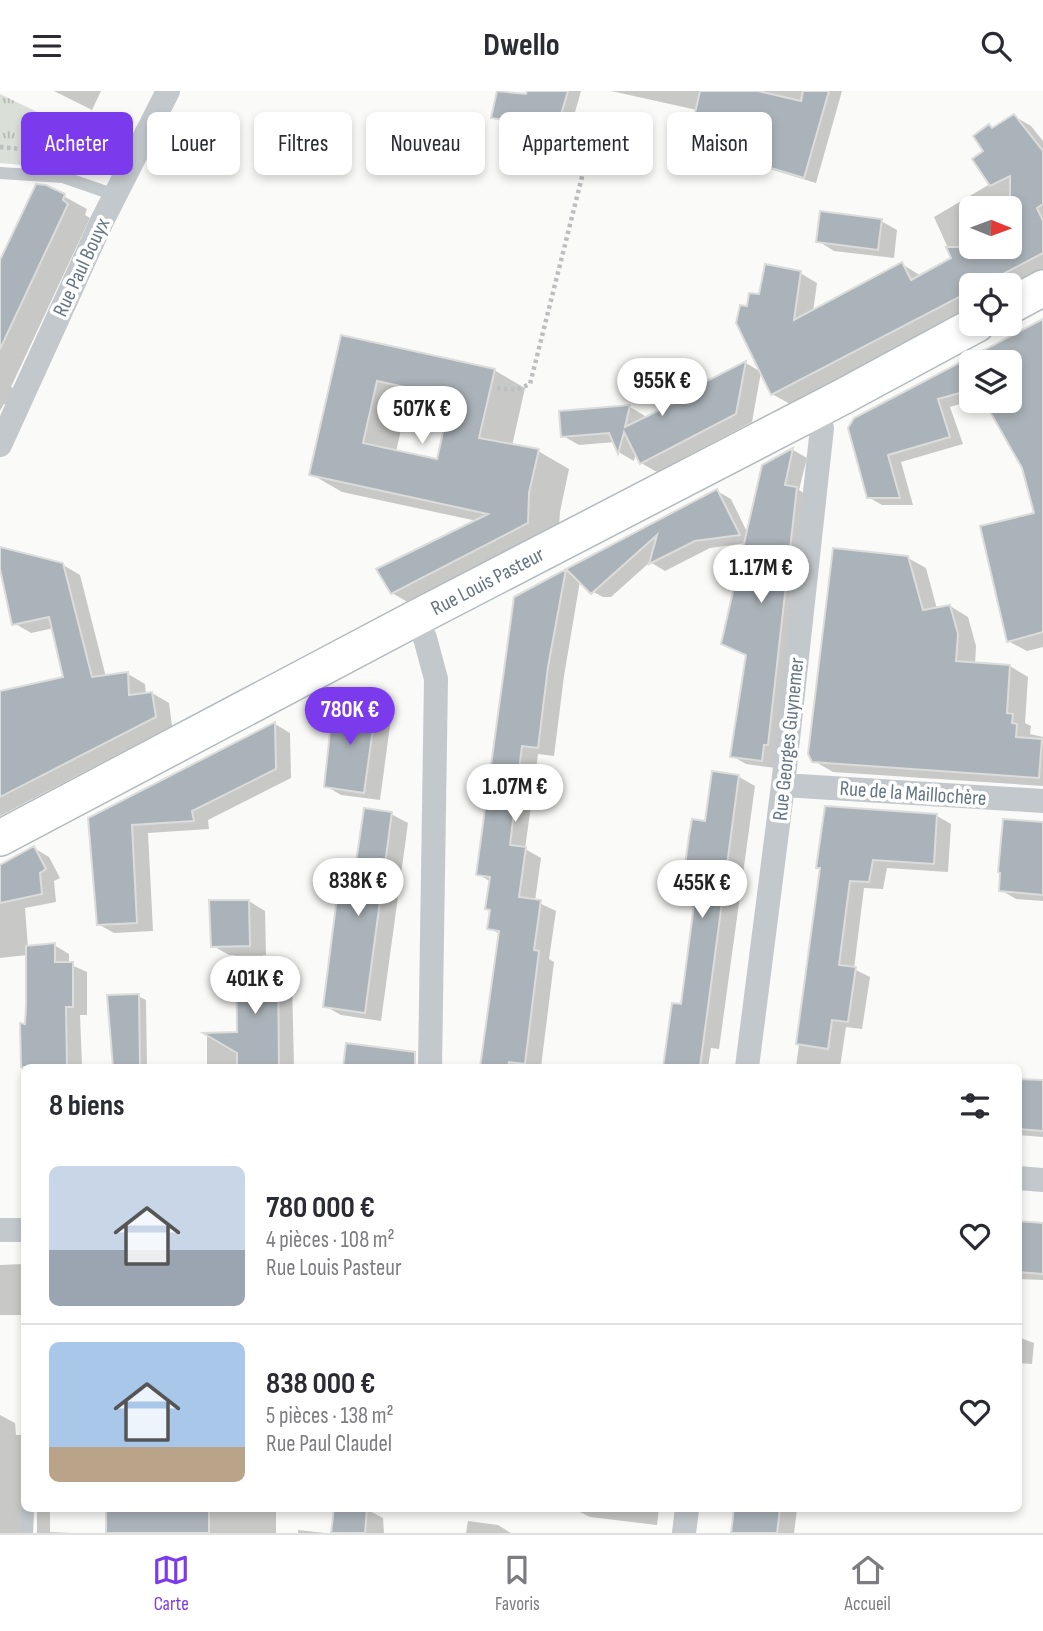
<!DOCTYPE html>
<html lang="fr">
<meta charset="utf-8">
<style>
:root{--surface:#fff;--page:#f2f2f3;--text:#2b2b33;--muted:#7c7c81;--line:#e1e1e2;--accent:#7c3aed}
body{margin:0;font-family:"Sofia Sans Condensed",sans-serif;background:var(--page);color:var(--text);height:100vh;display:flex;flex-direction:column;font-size:26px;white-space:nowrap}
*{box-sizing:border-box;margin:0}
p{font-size:23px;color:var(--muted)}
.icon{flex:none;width:38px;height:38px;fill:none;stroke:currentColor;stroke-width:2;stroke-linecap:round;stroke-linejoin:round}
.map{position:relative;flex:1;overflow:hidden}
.sheet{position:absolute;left:21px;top:973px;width:1001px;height:448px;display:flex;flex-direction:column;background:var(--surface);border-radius:10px;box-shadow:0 4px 10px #0003}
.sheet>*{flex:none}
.banner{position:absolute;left:21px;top:21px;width:1001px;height:63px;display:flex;gap:14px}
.needle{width:46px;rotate:91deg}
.fabs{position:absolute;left:959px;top:105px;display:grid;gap:14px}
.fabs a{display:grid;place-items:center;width:63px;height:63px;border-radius:10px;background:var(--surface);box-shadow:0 4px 10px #0003;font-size:35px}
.price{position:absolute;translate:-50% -60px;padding:0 16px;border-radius:24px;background:#fff;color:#222;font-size:23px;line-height:46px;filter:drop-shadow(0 2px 4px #0008)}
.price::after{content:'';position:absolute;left:50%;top:42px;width:21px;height:16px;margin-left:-10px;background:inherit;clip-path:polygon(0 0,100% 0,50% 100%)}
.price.on{background:var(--accent);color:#fff}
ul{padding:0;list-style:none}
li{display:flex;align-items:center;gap:21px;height:175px;padding:0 28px}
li+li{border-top:2px solid var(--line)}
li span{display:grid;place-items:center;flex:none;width:196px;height:140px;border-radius:10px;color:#555}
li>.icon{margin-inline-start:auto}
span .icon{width:84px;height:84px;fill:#fffc;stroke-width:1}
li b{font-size:30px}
h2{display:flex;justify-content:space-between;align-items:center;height:84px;padding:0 28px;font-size:30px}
.tag{padding:0 24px;border-radius:10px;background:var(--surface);box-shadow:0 4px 10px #0003;font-size:24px;line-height:63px}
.tag.on{background:var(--accent);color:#fff}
header{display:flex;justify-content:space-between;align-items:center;height:91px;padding:0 28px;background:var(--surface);font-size:32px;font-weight:700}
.menu{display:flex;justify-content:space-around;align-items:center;height:98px;border-top:2px solid var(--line);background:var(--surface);font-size:19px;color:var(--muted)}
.menu a{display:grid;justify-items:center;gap:4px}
.menu .on{color:var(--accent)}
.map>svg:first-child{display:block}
</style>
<header><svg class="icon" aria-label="menu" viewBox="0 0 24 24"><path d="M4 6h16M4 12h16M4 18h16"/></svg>Dwello<svg class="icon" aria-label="search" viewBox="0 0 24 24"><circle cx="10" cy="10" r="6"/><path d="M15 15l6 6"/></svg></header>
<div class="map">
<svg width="1043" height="1442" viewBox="0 0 1043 1442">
<defs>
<pattern id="park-tufts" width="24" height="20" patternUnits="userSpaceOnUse" patternTransform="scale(1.75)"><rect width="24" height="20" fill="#dadfd7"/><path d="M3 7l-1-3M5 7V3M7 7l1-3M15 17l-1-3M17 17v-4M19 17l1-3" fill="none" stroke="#b4b9b4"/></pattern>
</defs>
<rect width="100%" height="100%" fill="#fafaf8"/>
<path fill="url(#park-tufts)" d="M 0,3 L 111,57 L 100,81 L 0,72 Z"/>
<path fill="#0003" fill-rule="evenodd" d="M 54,0 L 101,0 L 92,19 Z
M 528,0 L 581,0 L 569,42 L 504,32 L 493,26 L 527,5 Z
M 611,0 L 842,0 L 816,92 L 756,74 L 754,81 L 699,72 L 687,66 L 697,19 Z
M 1014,25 L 1031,35 L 1043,50 L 1043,181 L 1010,198 L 1010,194 L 971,194 L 971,218 L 790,313 L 772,303 L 748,217 L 761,205 L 800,182 L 817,192 L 813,221 L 902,173 L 921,185 L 953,168 L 934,126 L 990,93 L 985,61 L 994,38 ZM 971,117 L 1010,117 L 1010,156 L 971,156 Z
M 45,95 L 87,118 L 85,124 L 90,127 L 11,296 L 18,300 L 11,316 L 4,313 L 0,320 L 0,173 Z
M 881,130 L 897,139 L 894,167 L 834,160 L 818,150 Z
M 1043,230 L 1043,556 L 1027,560 L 1008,550 L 1036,423 L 1024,376 L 986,310 L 1010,310 L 1010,271 L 971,271 L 971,283 L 964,271 Z
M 342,246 L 494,279 L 525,297 L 512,355 L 538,360 L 569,378 L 560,421 L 558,449 L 423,520 L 392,502 L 477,430 L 342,401 L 311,383 ZM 408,307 L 451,316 L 439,371 L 396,361 Z
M 746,272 L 761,281 L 752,331 L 657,381 L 641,372 L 636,362 L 634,370 L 620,362 L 615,351 L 579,354 L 563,345 L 561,322 L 630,316 L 645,325 L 645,329 L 703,300 L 702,295 Z
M 960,288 L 966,311 L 950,316 L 963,353 L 901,371 L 913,414 L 882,414 L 868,406 L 849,338 Z
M 793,359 L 807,367 L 799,399 L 810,406 L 776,677 L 746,673 L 732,665 L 747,565 L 723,552 L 746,452 L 710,457 L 665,480 L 650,471 L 611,506 L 603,506 L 588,498 L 580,490 L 564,585 L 554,665 L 538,663 L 525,758 L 541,767 L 535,810 L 556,820 L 549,868 L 554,871 L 541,976 L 482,976 L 500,843 L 489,837 L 492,819 L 491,791 L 478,783 L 516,507 L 566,480 L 574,485 L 717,400 L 731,408 L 748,443 L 764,375 Z
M 0,457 L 63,474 L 80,484 L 106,586 L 128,583 L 145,593 L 146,604 L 152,602 L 169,612 L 172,635 L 0,725 L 0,649 L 65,587 L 54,537 L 31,542 L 14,532 L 5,484 L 0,481 Z
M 908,467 L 926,477 L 937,518 L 950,515 L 968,526 L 976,555 L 975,573 L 1010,575 L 1028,586 L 1025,632 L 1031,635 L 1030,643 L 1043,646 L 1043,695 L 833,681 L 814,670 Z
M 376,618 L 391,627 L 380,709 L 341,704 L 326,695 Z
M 275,633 L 290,642 L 291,687 L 208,729 L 209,738 L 148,742 L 153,840 L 114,842 L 98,833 L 90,728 Z
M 739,686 L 755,695 L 719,958 L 711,957 L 708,976 L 665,976 L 674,914 L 682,915 L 695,817 L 684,811 L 707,732 Z
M 391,723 L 408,732 L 381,930 L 341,924 L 325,915 L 356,786 Z
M 937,725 L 951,733 L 948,781 L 887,777 L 883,798 L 864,797 L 854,878 L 870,886 L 862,938 L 846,936 L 840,976 L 796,976 L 822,778 Z
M 1043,733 L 1043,810 L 1016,808 L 1001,799 Z
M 34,757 L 49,766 L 60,787 L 54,790 L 56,811 L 25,817 L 28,857 L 54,854 L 69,863 L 69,873 L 87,881 L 87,924 L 80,924 L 82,974 L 85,976 L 24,976 L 24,1077 L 23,1076 L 22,934 L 27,934 L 27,864 L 0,867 L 0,775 Z
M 249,810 L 265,820 L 266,864 L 257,864 L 276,875 L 277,881 L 292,890 L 294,976 L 207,976 L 207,944 L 239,943 L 238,864 L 229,864 L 213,855 Z
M 138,905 L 146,909 L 147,976 L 116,976 L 115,940 Z
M 348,954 L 404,968 L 403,976 L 345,976 Z
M 1018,990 L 1043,991 L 1043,1046 L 1018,1044 Z
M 1018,1132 L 1043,1134 L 1043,1189 L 1018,1188 Z
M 24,1173 L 24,1224 L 0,1224 L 0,1174 Z
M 1018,1246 L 1034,1252 L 1032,1273 L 1018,1272 Z
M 0,1324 L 15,1332 L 16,1344 L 24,1344 L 24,1418 L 50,1418 L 50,1441 L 73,1442 L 37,1442 L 37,1419 L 34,1421 L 33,1442 L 0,1442 Z
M 108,1418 L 276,1418 L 276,1442 L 108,1442 Z
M 336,1418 L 366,1418 L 383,1427 L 384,1442 L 333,1442 Z
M 574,1418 L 659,1418 L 657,1434 L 590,1426 Z
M 736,1418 L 797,1418 L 794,1442 L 733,1442 Z
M 468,1430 L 498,1434 L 511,1442 L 466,1442 Z
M 298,1439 L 325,1442 L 298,1442 Z"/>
<path fill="#aab3b9" stroke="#dcdcda" stroke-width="2" fill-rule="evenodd" d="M 497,0 L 526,3 L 527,0 L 568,0 L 557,37 L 491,27 Z
M 700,0 L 758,0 L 801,10 L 803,0 L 829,0 L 804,87 L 744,69 L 742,75 L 685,66 Z
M 1014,23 L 1043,60 L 1043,113 L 1037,117 L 1043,130 L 1043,162 L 982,194 L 971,194 L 971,200 L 771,304 L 736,232 L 740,214 L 747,215 L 749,202 L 759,203 L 765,173 L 801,180 L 794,229 L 902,171 L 911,189 L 951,167 L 946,156 L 1010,156 L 1010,85 L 990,95 L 972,68 L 983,60 L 973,45 L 989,33 L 992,37 Z
M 36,93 L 46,94 L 65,103 L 63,109 L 68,113 L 0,258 L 0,169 Z
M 820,120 L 882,128 L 878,159 L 816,151 Z
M 1043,228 L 1043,541 L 1007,551 L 980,435 L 1034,422 L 1022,377 L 984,310 L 1010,310 L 1010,271 L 971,271 L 971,299 L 938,308 L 950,346 L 888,364 L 900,407 L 867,407 L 848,337 L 854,327 Z
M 341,244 L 495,278 L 479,347 L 539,358 L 529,402 L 528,432 L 391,503 L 376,478 L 488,423 L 309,384 ZM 377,290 L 451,306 L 437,368 L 363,352 Z
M 746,270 L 736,323 L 640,373 L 624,341 L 618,363 L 609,342 L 561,346 L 559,320 L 630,314 L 625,336 L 701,299 L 699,294 Z
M 793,357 L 785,394 L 797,396 L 768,654 L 764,654 L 762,670 L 730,666 L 746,564 L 721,553 L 762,374 Z
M 717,398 L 740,444 L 695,450 L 649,473 L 657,444 L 591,503 L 566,478 Z
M 0,456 L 63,472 L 92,586 L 128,581 L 129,604 L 152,601 L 156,626 L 0,706 L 0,600 L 63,586 L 49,526 L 12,534 L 0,478 Z
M 833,457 L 908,465 L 923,519 L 950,514 L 958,543 L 956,570 L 1010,574 L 1007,622 L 1013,623 L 1012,632 L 1017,633 L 1016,646 L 1042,648 L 1039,687 L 812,671 L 808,663 Z
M 566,478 L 548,576 L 538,657 L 522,655 L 510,754 L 526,756 L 519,806 L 541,809 L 534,859 L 539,860 L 525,973 L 509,971 L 508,976 L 480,976 L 499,840 L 487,838 L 490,819 L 485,818 L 490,786 L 476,784 L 514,506 Z
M 348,613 L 376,616 L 364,702 L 324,696 L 333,614 L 347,616 Z
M 275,631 L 276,678 L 192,720 L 194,730 L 132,734 L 137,832 L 97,834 L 88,727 Z
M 712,680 L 739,684 L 700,976 L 663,976 L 672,912 L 681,913 L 694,814 L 682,812 L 685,790 L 683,789 L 689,745 L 692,728 L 705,730 Z
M 825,715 L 937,723 L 934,773 L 873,769 L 869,791 L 850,790 L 839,874 L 856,876 L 848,931 L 832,929 L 828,958 L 796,953 L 820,777 L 816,777 Z
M 364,717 L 392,721 L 365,922 L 323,916 L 340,783 L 354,785 Z
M 1003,728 L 1043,731 L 1043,804 L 999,800 L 1000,782 L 998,781 Z
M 34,755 L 46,778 L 40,782 L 42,803 L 0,812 L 0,774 Z
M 209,809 L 249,809 L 250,855 L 211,856 Z
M 55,852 L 55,871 L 73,871 L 73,916 L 66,916 L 67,976 L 21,976 L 20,932 L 25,933 L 26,915 L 26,855 Z
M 236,865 L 262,865 L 262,881 L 278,880 L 279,976 L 237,976 L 237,962 L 203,942 L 237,941 Z
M 139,903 L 140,976 L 113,976 L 107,904 Z
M 346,952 L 415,961 L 415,976 L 343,976 Z
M 1018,988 L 1043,989 L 1043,1040 L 1018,1038 Z
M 1018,1130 L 1043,1132 L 1043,1183 L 1018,1181 Z
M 106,1418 L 209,1418 L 209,1442 L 106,1442 Z
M 334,1418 L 367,1418 L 365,1442 L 331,1442 Z
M 734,1418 L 780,1418 L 777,1442 L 731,1442 Z"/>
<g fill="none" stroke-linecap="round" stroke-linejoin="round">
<defs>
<g id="secondary">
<path d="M 1010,215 L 1043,197"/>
<path id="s1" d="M 0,747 L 414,528 L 844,305 L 977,233"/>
</g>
</defs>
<use href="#secondary" stroke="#b3babf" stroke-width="38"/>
<path stroke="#bbbfc2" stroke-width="4.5" stroke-dasharray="3.5 3.5" stroke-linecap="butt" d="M 0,56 L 107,66
M 497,297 L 516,299 L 530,293 L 588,62"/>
<path stroke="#c3c8cc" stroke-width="12" d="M 0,82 L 63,86 L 115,104
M 27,1442 L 27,1418"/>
<path stroke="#c3c8cc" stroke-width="24" d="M 0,354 L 102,130 L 168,0
M 414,528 L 425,547 L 436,588 L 430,976
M 783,694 L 1043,710
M 747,976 L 783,694 L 822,337 L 814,321
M 1018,1087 L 1043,1089
M 0,1139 L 24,1139
M 684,1442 L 687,1418"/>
<use href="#secondary" stroke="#fff" stroke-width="35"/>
</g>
<g text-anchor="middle" stroke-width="7" stroke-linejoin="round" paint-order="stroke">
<g font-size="21" fill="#657683" stroke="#fff">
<text transform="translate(81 176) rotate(-65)" y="7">Rue Paul Bouyx</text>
<text dy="7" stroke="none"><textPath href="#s1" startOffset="551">Rue Louis Pasteur</textPath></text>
<text transform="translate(788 648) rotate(-84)" y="7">Rue Georges Guynemer</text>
<text transform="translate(913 702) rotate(4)" y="7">Rue de la Maillochère</text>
</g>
</g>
</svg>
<div class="fabs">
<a><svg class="needle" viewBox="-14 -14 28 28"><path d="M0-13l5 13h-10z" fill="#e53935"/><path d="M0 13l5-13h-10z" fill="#7c7c81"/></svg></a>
<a><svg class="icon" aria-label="locate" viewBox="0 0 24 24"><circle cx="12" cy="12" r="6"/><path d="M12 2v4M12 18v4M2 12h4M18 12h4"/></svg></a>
<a><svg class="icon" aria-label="layers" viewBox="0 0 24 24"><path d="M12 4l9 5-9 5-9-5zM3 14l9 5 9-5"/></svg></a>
</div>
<b class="price" style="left:662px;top:327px">955K €</b>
<b class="price" style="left:422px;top:355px">507K €</b>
<b class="price" style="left:761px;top:514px">1.17M €</b>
<b class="price on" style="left:350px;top:656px">780K €</b>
<b class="price" style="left:515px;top:733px">1.07M €</b>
<b class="price" style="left:358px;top:827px">838K €</b>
<b class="price" style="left:702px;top:829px">455K €</b>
<b class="price" style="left:255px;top:925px">401K €</b>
<div class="banner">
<a class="tag on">Acheter</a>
<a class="tag">Louer</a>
<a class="tag">Filtres</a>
<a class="tag">Nouveau</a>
<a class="tag">Appartement</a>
<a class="tag">Maison</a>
</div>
<section class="sheet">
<h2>8 biens<svg class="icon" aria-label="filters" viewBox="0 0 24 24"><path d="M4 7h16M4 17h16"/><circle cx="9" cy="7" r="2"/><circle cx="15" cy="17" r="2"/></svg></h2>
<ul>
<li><span style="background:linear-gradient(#c9d6e8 60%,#9aa5b1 0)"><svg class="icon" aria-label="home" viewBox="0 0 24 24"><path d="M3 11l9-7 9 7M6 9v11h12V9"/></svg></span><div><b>780 000 €</b><p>4 pièces · 108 m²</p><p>Rue Louis Pasteur</p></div><svg class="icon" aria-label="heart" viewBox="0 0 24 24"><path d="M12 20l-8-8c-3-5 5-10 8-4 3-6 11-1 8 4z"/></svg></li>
<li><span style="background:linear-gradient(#a9c7e8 75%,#b9a48a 0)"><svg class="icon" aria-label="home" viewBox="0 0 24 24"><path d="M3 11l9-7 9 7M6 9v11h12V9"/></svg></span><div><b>838 000 €</b><p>5 pièces · 138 m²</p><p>Rue Paul Claudel</p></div><svg class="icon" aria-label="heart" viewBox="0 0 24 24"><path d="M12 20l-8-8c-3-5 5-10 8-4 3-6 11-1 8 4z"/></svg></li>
</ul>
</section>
</div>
<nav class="menu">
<a class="on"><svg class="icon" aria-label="map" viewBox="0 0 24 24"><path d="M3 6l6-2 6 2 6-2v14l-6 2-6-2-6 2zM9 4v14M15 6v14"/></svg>Carte</a>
<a><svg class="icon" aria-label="saved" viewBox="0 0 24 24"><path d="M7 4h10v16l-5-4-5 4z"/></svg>Favoris</a>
<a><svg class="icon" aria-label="home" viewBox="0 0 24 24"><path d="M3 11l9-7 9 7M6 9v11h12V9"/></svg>Accueil</a>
</nav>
